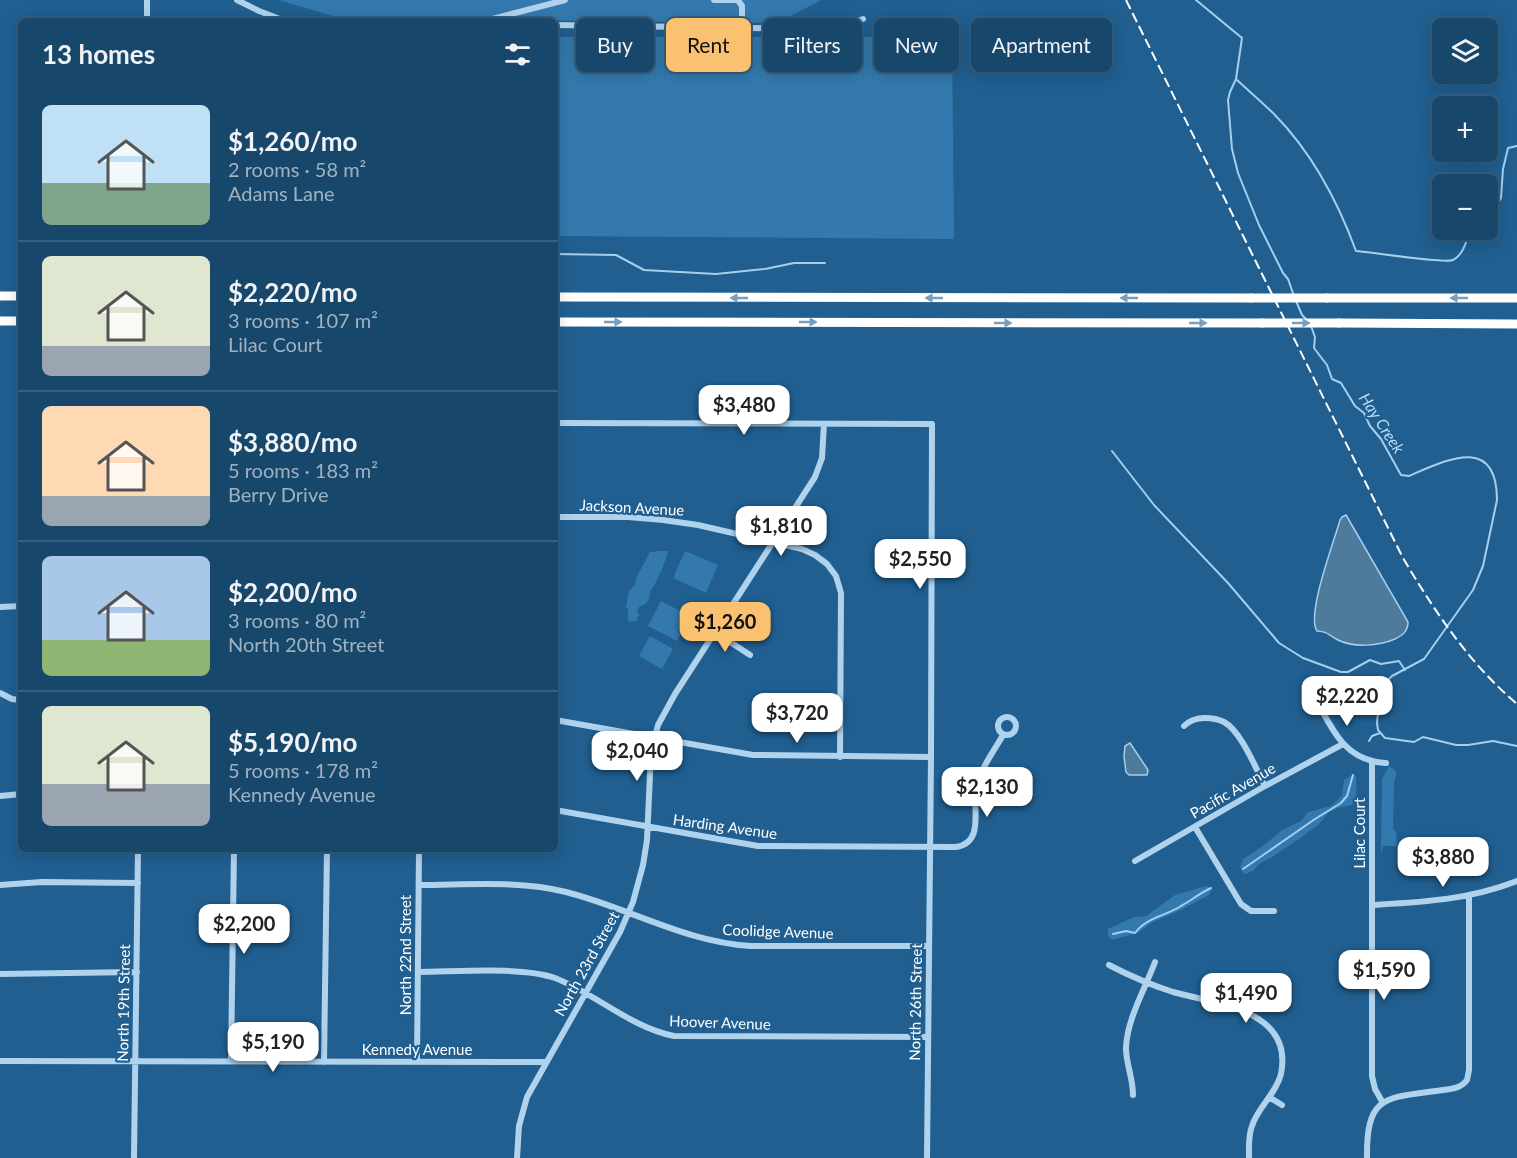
<!DOCTYPE html>
<meta charset="utf-8">
<style>
:root{--surface:#18476c;--page:#255174;--text:#f1f3f6;--muted:#9fb2c2;--line:#365f7f;--accent:#fac171}
body{margin:0;font-family:Lato,sans-serif;background:var(--page);color:var(--text);height:100vh;display:flex;flex-direction:column;font-size:22px;white-space:nowrap}
*{box-sizing:border-box;margin:0}
p{font-size:20px;color:var(--muted)}
.icon{flex:none;width:33px;height:33px;fill:none;stroke:currentColor;stroke-width:2;stroke-linecap:round;stroke-linejoin:round}
.map{position:relative;flex:1;overflow:hidden}
.side{position:absolute;left:18px;top:18px;width:540px;height:834px;display:flex;flex-direction:column;background:var(--surface);border-radius:9px;box-shadow:0 3px 15px #0003,0 0 0 2px var(--line)}
.side>*{flex:none}
.hud{position:absolute;left:576px;top:18px;width:570px;height:54px;display:flex;gap:12px}
.tools{position:absolute;left:1432px;top:18px;display:grid;gap:12px}
.tools a{display:grid;place-items:center;width:66px;height:66px;border-radius:9px;background:var(--surface);box-shadow:0 3px 15px #0003,0 0 0 2px var(--line);font-size:30px}
.price{position:absolute;translate:-50% -51px;padding:0 14px;border-radius:12px;background:#fff;color:#222;font-size:20px;line-height:39px;filter:drop-shadow(0 2px 3px #0008)}
.price::after{content:'';position:absolute;left:50%;top:36px;width:18px;height:14px;margin-left:-9px;background:inherit;clip-path:polygon(0 0,100% 0,50% 100%)}
.price.current{background:var(--accent);color:#111}
ul{padding:0;list-style:none}
li{display:flex;align-items:center;gap:18px;height:150px;padding:0 24px}
li+li{border-top:2px solid var(--line)}
li span{display:grid;place-items:center;flex:none;width:168px;height:120px;border-radius:9px;color:#555}
li>.icon{margin-inline-start:auto}
span .icon{width:72px;height:72px;fill:#fffc;stroke-width:1}
li b{font-size:26px}
h2{display:flex;justify-content:space-between;align-items:center;height:72px;padding:0 24px;font-size:26px}
.pill{padding:0 21px;border-radius:9px;background:var(--surface);box-shadow:0 3px 15px #0003,0 0 0 2px var(--line);font-size:21px;line-height:54px}
.pill.current{background:var(--accent);color:#111}
.map>svg:first-child{display:block}
</style>
<div class="map">
<svg width="1517" height="1158" viewBox="0 0 1517 1158">
<rect width="100%" height="100%" fill="#205f90"/>
<path fill="#3379ad" d="M 279,0 L 821,0 L 778,23 L 339,18 Z
M 555,37 L 952,37 L 954,239 L 555,236 Z
M 657,551 L 668,551 C 668,557 654,588 650,592 C 649,602 648,603 639,607 L 637,611 L 639,615 L 636,621 L 628,622 L 628,608 L 626,608 L 629,591 L 635,585 L 636,578 L 650,552 L 656,552 Z
M 685,551 L 718,565 L 706,593 L 673,578 Z
M 661,601 L 690,616 L 677,641 L 648,626 Z
M 650,636 L 673,649 L 662,669 L 639,656 Z
M 1389,766 L 1396,771 L 1396,774 L 1394,784 L 1393,829 L 1396,832 L 1397,846 L 1383,846 L 1381,855 L 1382,779 Z
M 1352,775 L 1356,776 C 1356,786 1358,797 1352,805 L 1338,808 L 1329,812 L 1319,824 L 1299,839 L 1272,857 L 1259,864 L 1254,870 L 1246,874 L 1243,873 L 1240,867 L 1243,859 L 1263,846 L 1282,830 L 1301,821 L 1308,812 L 1331,806 L 1342,796 L 1344,780 Z
M 1206,886 L 1212,889 L 1209,895 L 1181,910 L 1153,922 L 1137,933 L 1112,940 L 1108,936 L 1108,929 L 1134,917 L 1146,916 L 1175,895 Z"/>
<path fill="#4e7a9c" stroke="#a4cfee" stroke-width="1.5" d="M 1346,515 L 1408,622 C 1408,631 1403,635 1395,639 C 1379,646 1354,648 1338,640 C 1328,635 1329,632 1317,631 C 1306,615 1334,542 1340,520 L 1342,517 Z
M 1130,743 L 1148,770 L 1147,775 L 1129,775 L 1126,772 L 1124,757 L 1125,746 Z"/>
<g fill="none" stroke-linecap="round" stroke-linejoin="round">
<path stroke="#a4cfee" stroke-width="2" d="M 1196,0 L 1242,38 L 1236,79 L 1230,92 L 1228,100 L 1232,149 L 1238,173 L 1259,225 L 1283,273 L 1288,279 L 1294,296
M 1237,80 C 1250,92 1263,103 1275,115 C 1312,153 1338,202 1356,251 C 1372,252 1445,264 1453,260 C 1463,255 1466,242 1470,232 L 1475,230
M 1488,221 L 1501,198 L 1503,169 L 1508,148 L 1517,146
M 555,254 L 616,255 L 644,270 L 716,274 L 765,269 L 794,263 L 825,263
M 1296,301 L 1302,315 L 1306,319
M 1311,326 L 1315,337 L 1314,348 L 1327,365 L 1332,379 L 1341,383 L 1355,406 L 1364,413 L 1370,426 L 1381,439 L 1401,475 L 1409,476 C 1446,460 1497,434 1497,500 L 1483,566 L 1473,590 L 1424,659 L 1392,676 L 1387,681 L 1378,712 L 1377,723 L 1378,730 L 1385,738 L 1414,742 L 1423,737 L 1456,745 L 1468,745 L 1493,741 L 1517,746
M 1112,451 L 1154,505 L 1228,583 L 1279,643 L 1303,658 L 1341,672 L 1348,672 L 1370,660 L 1381,664 L 1399,661 L 1405,670
M 1369,741 L 1372,736 L 1380,733
M 1243,869 L 1315,819 L 1341,803 L 1347,796 L 1353,775
M 1113,934 L 1126,931 L 1135,933 C 1147,917 1166,916 1181,906 C 1192,900 1200,893 1211,888"/>
<path stroke="#b0d3ed" stroke-width="6" d="M 237,0 L 259,11 L 285,21
M 714,0 L 738,0 L 742,6 L 742,28
M 147,21 L 147,0
M 485,21 L 565,0
M 555,25 L 810,29 L 834,29 L 863,19
M 555,423 L 932,424 L 931,757
M 555,517 L 628,517 L 663,520 L 698,525 L 802,549 L 815,555 L 827,564 L 836,576 L 841,593 L 840,757
M 0,607 L 21,606
M 715,632 L 750,655
M 1311,691 C 1331,724 1341,761 1386,763
M 0,693 L 12,699 L 21,700
M998 726a9 9 0 1 1 18 0a9 9 0 1 1-18 0Z
M 555,720 L 753,755 L 931,757 L 927,1158
M 1184,726 C 1190,720 1197,718 1205,718 C 1212,718 1218,719 1224,722 C 1241,731 1256,769 1265,786
M 1372,762 L 1372,1076 L 1375,1089 L 1383,1103
M 0,796 L 21,794
M 555,810 L 758,846 L 956,847 C 986,842 971,807 977,786 C 981,768 994,751 1003,735
M 1195,827 L 1241,904 L 1251,911 L 1274,911
M 1135,861 L 1265,786 L 1343,744
M 0,885 L 42,882 L 138,883
M 419,885 C 467,885 519,880 566,892 C 629,908 685,942 751,946 L 929,946
M 1372,905 C 1423,902 1468,900 1517,881
M 1109,965 C 1130,976 1151,985 1173,992 C 1215,1004 1294,1009 1281,1074 C 1276,1094 1258,1107 1252,1126 C 1248,1136 1249,1147 1249,1158
M 418,972 C 455,972 521,966 555,978 C 596,994 630,1027 674,1036 L 928,1037
M 0,974 L 137,972
M 0,1061 L 546,1062
M 231,1061 L 234,849
M 324,1062 L 327,849
M 417,1062 L 419,849
M 1133,1095 C 1133,1078 1126,1064 1126,1048 C 1127,1019 1145,989 1155,962
M 1269,1097 L 1282,1105
M 134,1158 L 138,849
M 517,1158 L 519,1126 L 527,1097 L 620,932 L 633,902 L 643,865 L 647,840 L 651,753 L 658,725 L 675,694 L 815,477 L 822,458 L 824,424
M 1367,1158 C 1366,1093 1387,1098 1443,1090 C 1452,1089 1461,1088 1467,1080 L 1469,1070 L 1469,896"/>
<path stroke="#fff" stroke-width="9" d="M 0,296 L 21,296
M 555,297 L 1251,298
M 1327,298 L 1517,298
M 0,321 L 21,321
M 555,322 L 1262,323
M 1339,323 L 1517,324"/>
<path stroke="#fff" stroke-width="2" stroke-dasharray="10 4.5" stroke-linecap="butt" d="M 1126,0 L 1403,558 C 1435,612 1469,663 1517,704"/>
<path stroke="#fff" stroke-width="9" d="M 1251,298 L 1327,298
M 1262,323 L 1339,323"/>
</g>
<defs><path id="oneway-solid" d="M-6-.8H1V-3.2L6.5 0L1 3.2V.8H-6Z" transform="scale(1.5)"/></defs>
<g fill="#799fbc">
<use href="#oneway-solid" transform="translate(739 298) rotate(-180)"/>
<use href="#oneway-solid" transform="translate(934 298) rotate(180)"/>
<use href="#oneway-solid" transform="translate(1129 298) rotate(-180)"/>
<use href="#oneway-solid" transform="translate(1459 298) rotate(-180)"/>
<use href="#oneway-solid" transform="translate(613 322)"/>
<use href="#oneway-solid" transform="translate(808 322)"/>
<use href="#oneway-solid" transform="translate(1003 323)"/>
<use href="#oneway-solid" transform="translate(1198 323)"/>
<use href="#oneway-solid" transform="translate(1301 323)"/>
</g>
<g text-anchor="middle" stroke-width="4.5" stroke-linejoin="round" paint-order="stroke">
<g font-size="15" fill="#fff" stroke="#205f90">
<text transform="translate(632 508) rotate(3)" y="5">Jackson Avenue</text>
<text transform="translate(1233 791) rotate(-30)" y="5">Pacific Avenue</text>
<text transform="translate(725 827) rotate(8)" y="5">Harding Avenue</text>
<text transform="translate(1360 833) rotate(-90)" y="5">Lilac Court</text>
<text transform="translate(778 932) rotate(2)" y="5">Coolidge Avenue</text>
<text transform="translate(406 955) rotate(-90)" y="5">North 22nd Street</text>
<text transform="translate(587 964) rotate(-61)" y="5">North 23rd Street</text>
<text transform="translate(916 1002) rotate(-89)" y="5">North 26th Street</text>
<text transform="translate(124 1003) rotate(-89)" y="5">North 19th Street</text>
<text transform="translate(720 1023) rotate(2)" y="5">Hoover Avenue</text>
<text x="417" y="1055">Kennedy Avenue</text>
</g>
<g font-size="16" font-style="italic" fill="#bcdcf4" stroke="#205f90">
<text transform="translate(1382 423) rotate(57)" y="6">Hay Creek</text>
</g>
</g>
</svg>
<div class="tools">
<a><svg class="icon" aria-label="layers" viewBox="0 0 24 24"><path d="M12 4l9 5-9 5-9-5zM3 14l9 5 9-5"/></svg></a>
<a>+</a>
<a>−</a>
</div>
<b class="price" style="left:744px;top:436px">$3,480</b>
<b class="price" style="left:781px;top:557px">$1,810</b>
<b class="price" style="left:920px;top:590px">$2,550</b>
<b class="price current" style="left:725px;top:653px">$1,260</b>
<b class="price" style="left:1347px;top:727px">$2,220</b>
<b class="price" style="left:797px;top:744px">$3,720</b>
<b class="price" style="left:637px;top:782px">$2,040</b>
<b class="price" style="left:987px;top:818px">$2,130</b>
<b class="price" style="left:1443px;top:888px">$3,880</b>
<b class="price" style="left:244px;top:955px">$2,200</b>
<b class="price" style="left:1384px;top:1001px">$1,590</b>
<b class="price" style="left:1246px;top:1024px">$1,490</b>
<b class="price" style="left:273px;top:1073px">$5,190</b>
<div class="hud">
<a class="pill">Buy</a>
<a class="pill current">Rent</a>
<a class="pill">Filters</a>
<a class="pill">New</a>
<a class="pill">Apartment</a>
</div>
<section class="side">
<h2>13 homes<svg class="icon" aria-label="filters" viewBox="0 0 24 24"><path d="M4 7h16M4 17h16"/><circle cx="9" cy="7" r="2"/><circle cx="15" cy="17" r="2"/></svg></h2>
<ul>
<li><span style="background:linear-gradient(#bfe0f5 65%,#7fa58c 0)"><svg class="icon" aria-label="home" viewBox="0 0 24 24"><path d="M3 11l9-7 9 7M6 9v11h12V9"/></svg></span><div><b>$1,260/mo</b><p>2 rooms · 58 m²</p><p>Adams Lane</p></div></li>
<li><span style="background:linear-gradient(#dfe7d0 75%,#9aa5b1 0)"><svg class="icon" aria-label="home" viewBox="0 0 24 24"><path d="M3 11l9-7 9 7M6 9v11h12V9"/></svg></span><div><b>$2,220/mo</b><p>3 rooms · 107 m²</p><p>Lilac Court</p></div></li>
<li><span style="background:linear-gradient(#ffd9b3 75%,#9aa5b1 0)"><svg class="icon" aria-label="home" viewBox="0 0 24 24"><path d="M3 11l9-7 9 7M6 9v11h12V9"/></svg></span><div><b>$3,880/mo</b><p>5 rooms · 183 m²</p><p>Berry Drive</p></div></li>
<li><span style="background:linear-gradient(#a9c7e8 70%,#8fb573 0)"><svg class="icon" aria-label="home" viewBox="0 0 24 24"><path d="M3 11l9-7 9 7M6 9v11h12V9"/></svg></span><div><b>$2,200/mo</b><p>3 rooms · 80 m²</p><p>North 20th Street</p></div></li>
<li><span style="background:linear-gradient(#dfe7d0 65%,#9aa5b1 0)"><svg class="icon" aria-label="home" viewBox="0 0 24 24"><path d="M3 11l9-7 9 7M6 9v11h12V9"/></svg></span><div><b>$5,190/mo</b><p>5 rooms · 178 m²</p><p>Kennedy Avenue</p></div></li>
</ul>
</section>
</div>
